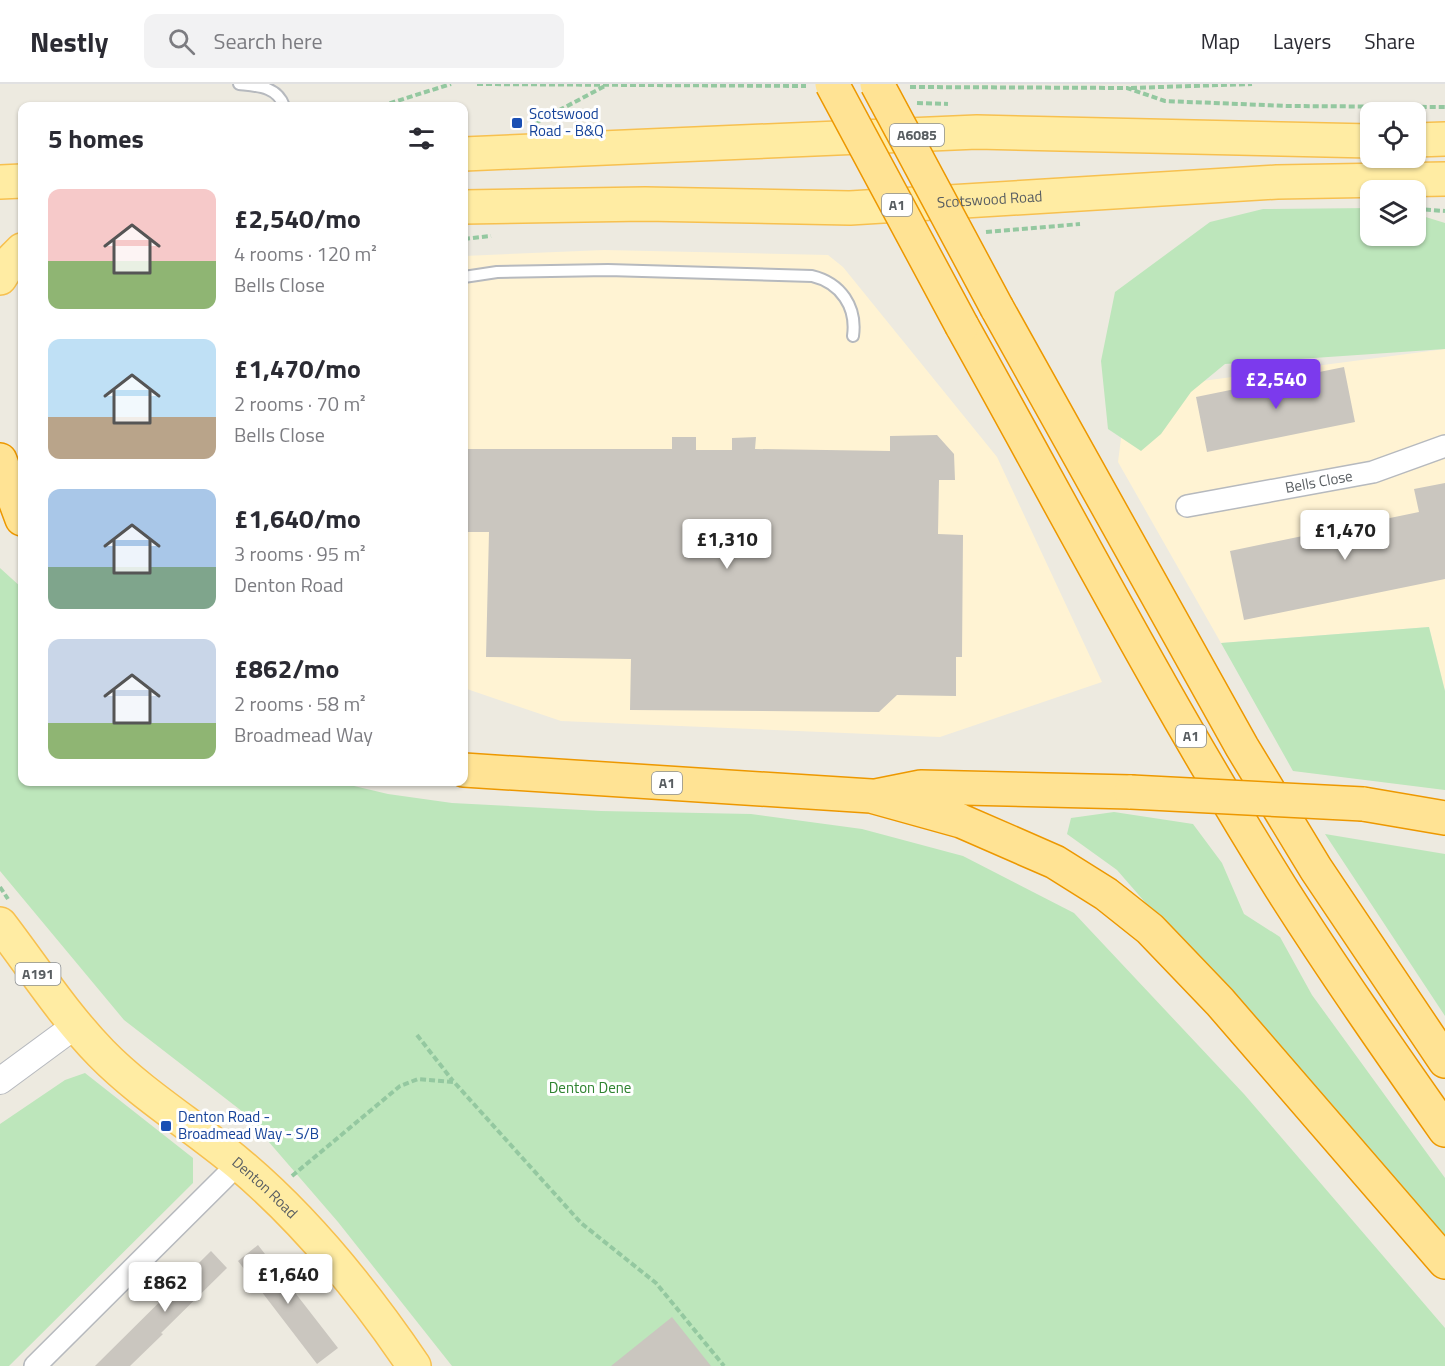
<!DOCTYPE html>
<meta charset="utf-8">
<style>
:root{--surface:#fff;--page:#f2f2f3;--text:#2b2b33;--muted:#7c7c81;--line:#e1e1e2;--accent:#7c3aed}
body{margin:0;font-family:"Titillium Web",sans-serif;background:var(--page);color:var(--text);height:100vh;display:flex;flex-direction:column;font-size:22px;white-space:nowrap}
*{box-sizing:border-box;margin:0}
p{font-size:20px;color:var(--muted)}
.icon{flex:none;width:33px;height:33px;fill:none;stroke:currentColor;stroke-width:2;stroke-linecap:round;stroke-linejoin:round}
.map{position:relative;flex:1;overflow:hidden}
.panel{position:absolute;left:18px;top:18px;width:450px;height:684px;display:flex;flex-direction:column;background:var(--surface);border-radius:12px;box-shadow:0 2px 4px #0004}
.panel>*{flex:none}
.buttons{position:absolute;left:1360px;top:18px;display:grid;gap:12px}
.buttons a{display:grid;place-items:center;width:66px;height:66px;border-radius:12px;background:var(--surface);box-shadow:0 2px 4px #0004;font-size:30px}
.price{position:absolute;translate:-50% -51px;padding:0 14px;border-radius:6px;background:#fff;color:#222;font-size:20px;line-height:39px;filter:drop-shadow(0 2px 3px #0008)}
.price::after{content:'';position:absolute;left:50%;top:36px;width:18px;height:14px;margin-left:-9px;background:inherit;clip-path:polygon(0 0,100% 0,50% 100%)}
.price.selected{background:var(--accent);color:#fff}
ul{padding:0;list-style:none}
li{display:flex;align-items:center;gap:18px;height:150px;padding:0 30px}
li span{display:grid;place-items:center;flex:none;width:168px;height:120px;border-radius:12px;color:#555}
li>.icon{margin-inline-start:auto}
span .icon{width:72px;height:72px;fill:#fffc;stroke-width:1}
li b{font-size:26px}
h2{display:flex;justify-content:space-between;align-items:center;height:72px;padding:0 30px;font-size:26px}
header{display:flex;align-items:center;gap:36px;box-sizing:border-box;height:84px;padding:0 30px;background:var(--surface);border-bottom:2px solid var(--line)}
header strong{font-size:28px}
nav{display:flex;gap:33px;margin-inline-start:auto;font-size:21px}
.search{width:420px;height:54px;background:var(--page);display:flex;align-items:center;gap:15px;box-sizing:border-box;padding:0 21px;border-radius:12px;color:var(--muted);font-size:22px}
.map>svg:first-child{display:block}
</style>
<header>
<strong>Nestly</strong>
<div class="search"><svg class="icon" aria-label="search" viewBox="0 0 24 24"><circle cx="10" cy="10" r="6"/><path d="M15 15l6 6"/></svg>Search here</div>
<nav><a>Map</a><a>Layers</a><a>Share</a></nav>
</header>
<div class="map">
<svg width="1445" height="1282" viewBox="0 0 1445 1282">
<rect width="100%" height="100%" fill="#edeae0"/>
<path fill="#fff3d3" d="M 604,166 L 828,171 L 843,183 L 997,373 L 1102,598 L 940,653 L 561,637 L 464,604 L 464,226 L 466,223 L 464,172 Z
M 1445,265 L 1445,607 L 1429,543 L 1221,559 L 1118,378 L 1123,339 L 1202,297 Z"/>
<path fill="#bde6bb" d="M 1371,124 L 1371,152 L 1416,152 L 1416,130 L 1445,139 L 1445,265 L 1225,280 L 1191,308 L 1161,350 L 1141,367 L 1108,345 L 1101,277 L 1115,208 L 1210,138 L 1263,125 Z
M 0,484 L 22,504 L 22,698 L 337,698 L 388,710 L 452,719 L 601,727 L 751,730 L 862,745 L 963,772 L 1074,829 L 1244,1010 L 1445,1244 L 1445,1282 L 452,1282 L 338,1138 L 243,1028 L 124,936 L 0,787 Z
M 1429,543 L 1445,607 L 1445,706 L 1293,687 L 1221,559 Z
M 1114,728 L 1193,740 L 1222,779 L 1244,830 L 1280,853 L 1312,911 L 1445,1094 L 1445,1163 L 1117,786 L 1067,750 L 1071,734 Z
M 1325,750 L 1445,770 L 1445,932 Z
M 85,989 L 193,1074 L 193,1099 L 9,1282 L 0,1282 L 0,1040 L 65,996 Z"/>
<path fill="#cac6bf" d="M 1344,283 L 1355,338 L 1207,368 L 1196,313 Z
M 937,351 L 954,370 L 955,396 L 939,396 L 938,450 L 963,451 L 962,573 L 956,573 L 956,612 L 897,611 L 879,628 L 630,626 L 631,575 L 486,573 L 489,448 L 464,448 L 464,365 L 672,365 L 672,353 L 696,353 L 696,366 L 732,366 L 732,354 L 756,353 L 755,365 L 890,367 L 890,352 Z
M 1445,399 L 1445,495 L 1244,536 L 1230,467 L 1419,428 L 1414,405 Z
M 258,1161 L 338,1264 L 317,1280 L 238,1177 Z
M 211,1167 L 227,1184 L 161,1249 L 163,1250 L 130,1282 L 95,1282 Z
M 672,1233 L 711,1282 L 611,1282 Z"/>
<g fill="none" stroke-linecap="round" stroke-linejoin="round">
<defs>
<path id="service" d="M 239,0 C 257,2 277,2 284,22
M 464,193 L 497,188 L 608,186 L 812,192 C 841,199 857,223 853,252"/>
<g id="minor">
<path id="s1" d="M 1187,422 L 1373,388 L 1445,362"/>
<path d="M 35,1282 L 238,1080"/>
</g>
<path id="tertiary" d="M 0,997 L 76,941"/>
<g id="primary">
<path d="M 1416,56 L 1445,55"/>
<path d="M 464,70 L 977,48 L 1371,57"/>
<path d="M 0,98 L 22,97"/>
<path id="s2" d="M 464,123 L 645,120 L 850,124 L 1277,98 L 1445,95"/>
<path d="M 0,194 L 10,178 L 22,166"/>
<path id="s3" d="M 0,840 C 33,883 63,930 101,969 C 142,1011 194,1042 239,1080 C 308,1138 364,1208 414,1282"/>
</g>
<path id="trunk" d="M 997,224 L 1242,663 L 1316,785 L 1445,977
M 962,242 C 1067,430 1167,622 1281,804 C 1333,886 1389,966 1445,1046
M 0,376 L 22,435
M 464,686 L 871,712 L 961,737 L 1055,778 L 1106,810 L 1150,845 L 1220,918 L 1445,1178
M 876,712 L 921,703 L 1131,708
M 1363,720 L 1445,734"/>
</defs>
<use href="#service" stroke="#b6b9be" stroke-width="14"/>
<use href="#minor" stroke="#b6b9be" stroke-width="24"/>
<use href="#tertiary" stroke="#b6b9be" stroke-width="28"/>
<use href="#primary" stroke="#f7c04f" stroke-width="36"/>
<use href="#trunk" stroke="#ed9800" stroke-width="36"/>
<path stroke="#94c8a0" stroke-width="4" stroke-dasharray="6 3" stroke-linecap="butt" d="M 477,0 L 806,2
M 910,3 L 1127,4 L 1165,17 L 1288,22 L 1445,23
M 1131,4 L 1252,0
M 917,19 L 948,20
M 381,22 L 451,0
M 1396,28 L 1406,26
M 535,39 L 605,2
M 1416,125 L 1445,127
M 986,148 L 1080,140
M 464,155 L 491,152
M 0,803 L 8,815
M 417,951 L 453,997
M 292,1092 L 400,1002 L 418,995 L 454,998 L 581,1139 L 656,1199 L 724,1282"/>
<use href="#service" stroke="#fff" stroke-width="10"/>
<use href="#minor" stroke="#fff" stroke-width="21"/>
<use href="#tertiary" stroke="#fff" stroke-width="26"/>
<use href="#primary" stroke="#ffeca3" stroke-width="33"/>
<use href="#trunk" stroke="#ffe394" stroke-width="33"/>
<defs>
<path id="trunk-bridge" d="M 832,0 L 962,242
M 877,0 L 997,224
M 1131,708 L 1363,720"/>
</defs>
<use href="#trunk-bridge" stroke="#ed9800" stroke-width="36" stroke-linecap="butt"/>
<use href="#trunk-bridge" stroke="#ffe394" stroke-width="33"/>
</g>
<g fill="#1a4fb4" stroke="#fff" stroke-width="2">
<rect x="511" y="33" width="12" height="12" rx="3"/>
<rect x="160" y="1036" width="12" height="12" rx="3"/>
</g>
<g text-anchor="middle" stroke-width="6" stroke-linejoin="round" paint-order="stroke">
<g fill="#fff" stroke="#8b8e91" stroke-width="1.5">
<rect x="890" y="40" width="54" height="22" rx="4.5"/>
<rect x="882" y="110" width="30" height="22" rx="4.5"/>
<rect x="1176" y="641" width="30" height="22" rx="4.5"/>
<rect x="652" y="688" width="30" height="22" rx="4.5"/>
<rect x="15.5" y="879" width="45" height="22" rx="4.5"/>
</g>
<g font-size="14" font-weight="bold" fill="#595e62">
<text x="917" y="56">A6085</text>
<text x="897" y="126">A1</text>
<text x="1191" y="657">A1</text>
<text x="667" y="704">A1</text>
<text x="38" y="895">A191</text>
</g>
<g font-size="15" fill="#164399" stroke="#fff" text-anchor="start">
<text x="529" y="35">Scotswood<tspan x="529" dy="17">Road - B&amp;Q</tspan></text>
<text x="178" y="1038">Denton Road -<tspan x="178" dy="17">Broadmead Way - S/B</tspan></text>
</g>
<g font-size="15" fill="#595e62" stroke="#fff">
<text dy="5" stroke="none"><textPath href="#s2" startOffset="526">Scotswood Road</textPath></text>
<text dy="5" stroke="none"><textPath href="#s1" startOffset="134">Bells Close</textPath></text>
<text dy="5" stroke="none"><textPath href="#s3" startOffset="376">Denton Road</textPath></text>
</g>
<g font-size="15" fill="#2f8330" stroke="#fff">
<text x="590" y="1009">Denton Dene</text>
</g>
</g>
</svg>
<div class="buttons">
<a><svg class="icon" aria-label="locate" viewBox="0 0 24 24"><circle cx="12" cy="12" r="6"/><path d="M12 2v4M12 18v4M2 12h4M18 12h4"/></svg></a>
<a><svg class="icon" aria-label="layers" viewBox="0 0 24 24"><path d="M12 4l9 5-9 5-9-5zM3 14l9 5 9-5"/></svg></a>
</div>
<b class="price selected" style="left:1276px;top:326px">£2,540</b>
<b class="price" style="left:1345px;top:477px">£1,470</b>
<b class="price" style="left:727px;top:486px">£1,310</b>
<b class="price" style="left:288px;top:1221px">£1,640</b>
<b class="price" style="left:165px;top:1229px">£862</b>
<section class="panel">
<h2>5 homes<svg class="icon" aria-label="filters" viewBox="0 0 24 24"><path d="M4 7h16M4 17h16"/><circle cx="9" cy="7" r="2"/><circle cx="15" cy="17" r="2"/></svg></h2>
<ul>
<li><span style="background:linear-gradient(#f6c9c9 60%,#8fb573 0)"><svg class="icon" aria-label="home" viewBox="0 0 24 24"><path d="M3 11l9-7 9 7M6 9v11h12V9"/></svg></span><div><b>£2,540/mo</b><p>4 rooms · 120 m²</p><p>Bells Close</p></div></li>
<li><span style="background:linear-gradient(#bfe0f5 65%,#b9a48a 0)"><svg class="icon" aria-label="home" viewBox="0 0 24 24"><path d="M3 11l9-7 9 7M6 9v11h12V9"/></svg></span><div><b>£1,470/mo</b><p>2 rooms · 70 m²</p><p>Bells Close</p></div></li>
<li><span style="background:linear-gradient(#a9c7e8 65%,#7fa58c 0)"><svg class="icon" aria-label="home" viewBox="0 0 24 24"><path d="M3 11l9-7 9 7M6 9v11h12V9"/></svg></span><div><b>£1,640/mo</b><p>3 rooms · 95 m²</p><p>Denton Road</p></div></li>
<li><span style="background:linear-gradient(#c9d6e8 70%,#8fb573 0)"><svg class="icon" aria-label="home" viewBox="0 0 24 24"><path d="M3 11l9-7 9 7M6 9v11h12V9"/></svg></span><div><b>£862/mo</b><p>2 rooms · 58 m²</p><p>Broadmead Way</p></div></li>
</ul>
</section>
</div>
